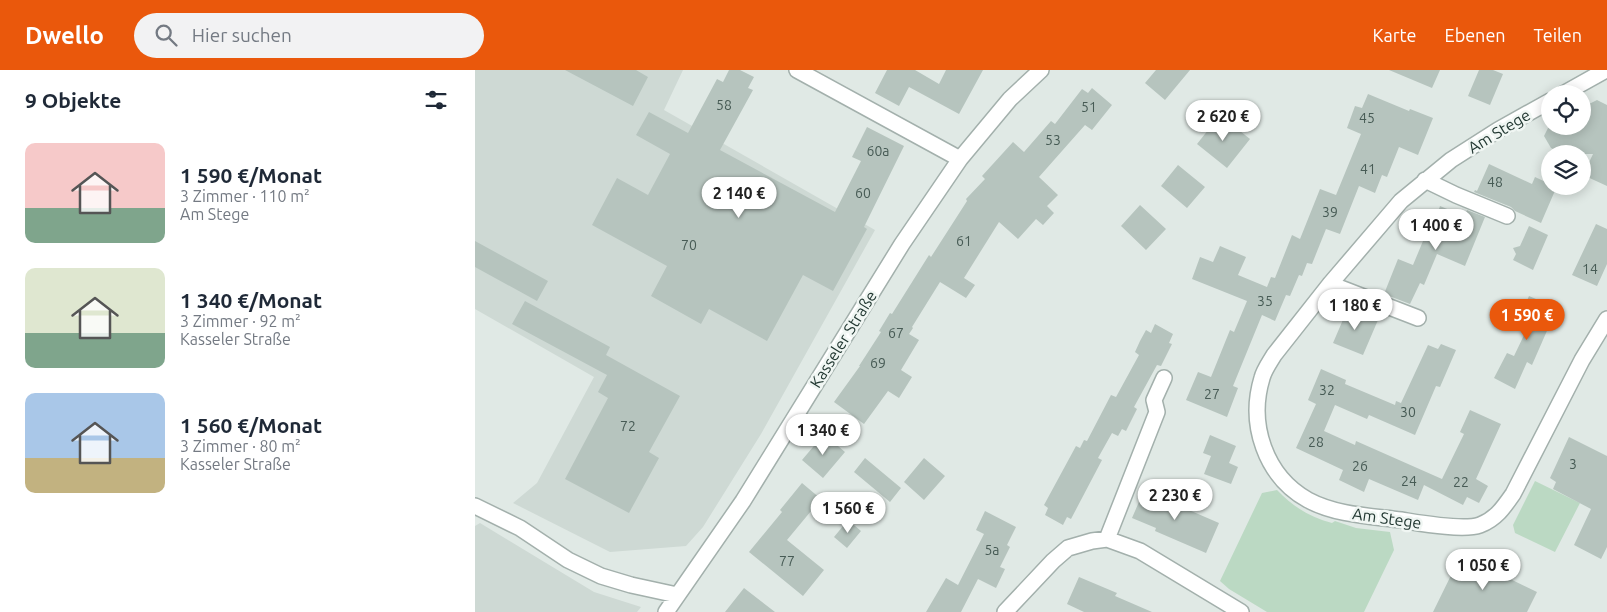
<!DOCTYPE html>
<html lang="de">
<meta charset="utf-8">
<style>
:root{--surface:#fff;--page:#f2f2f3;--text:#1f2937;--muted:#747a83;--accent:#ea580c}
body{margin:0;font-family:Ubuntu,sans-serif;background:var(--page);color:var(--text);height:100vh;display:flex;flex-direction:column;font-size:19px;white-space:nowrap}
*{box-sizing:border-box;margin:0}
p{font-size:16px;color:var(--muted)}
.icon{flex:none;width:28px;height:28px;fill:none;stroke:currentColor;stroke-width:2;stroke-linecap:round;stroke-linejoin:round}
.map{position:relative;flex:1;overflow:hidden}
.panel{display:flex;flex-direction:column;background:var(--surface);width:475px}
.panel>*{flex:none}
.tools{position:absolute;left:1066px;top:15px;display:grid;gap:10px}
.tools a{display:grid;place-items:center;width:50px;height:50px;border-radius:50%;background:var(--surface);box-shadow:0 2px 12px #0003;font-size:25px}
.price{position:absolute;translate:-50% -42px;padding:0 11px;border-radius:18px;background:#fff;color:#222;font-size:16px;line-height:32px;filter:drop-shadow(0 1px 2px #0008)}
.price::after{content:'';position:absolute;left:50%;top:30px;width:15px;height:11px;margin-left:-8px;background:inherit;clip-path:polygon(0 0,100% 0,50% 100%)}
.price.active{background:var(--accent);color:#fff}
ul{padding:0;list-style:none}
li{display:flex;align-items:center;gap:15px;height:125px;padding:0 25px}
li span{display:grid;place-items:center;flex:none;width:140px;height:100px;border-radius:10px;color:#555}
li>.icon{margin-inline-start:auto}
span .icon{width:60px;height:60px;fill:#fffc;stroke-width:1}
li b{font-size:21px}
h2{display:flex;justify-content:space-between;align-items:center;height:60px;padding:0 25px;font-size:21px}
header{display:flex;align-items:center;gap:30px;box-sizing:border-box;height:70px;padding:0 25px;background:var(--accent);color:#fff}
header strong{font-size:24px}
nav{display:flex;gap:28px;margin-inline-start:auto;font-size:18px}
.search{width:350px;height:45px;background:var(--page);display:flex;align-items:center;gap:12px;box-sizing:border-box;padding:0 18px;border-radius:28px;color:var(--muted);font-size:19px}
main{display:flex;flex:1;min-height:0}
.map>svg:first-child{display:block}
</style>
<header>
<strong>Dwello</strong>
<div class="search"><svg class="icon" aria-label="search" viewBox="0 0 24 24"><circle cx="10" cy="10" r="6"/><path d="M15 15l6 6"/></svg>Hier suchen</div>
<nav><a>Karte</a><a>Ebenen</a><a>Teilen</a></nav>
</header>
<main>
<section class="panel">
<h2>9 Objekte<svg class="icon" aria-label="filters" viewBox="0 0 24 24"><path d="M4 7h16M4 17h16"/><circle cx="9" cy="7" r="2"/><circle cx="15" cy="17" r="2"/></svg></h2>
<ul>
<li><span style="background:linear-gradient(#f6c9c9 65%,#7fa58c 0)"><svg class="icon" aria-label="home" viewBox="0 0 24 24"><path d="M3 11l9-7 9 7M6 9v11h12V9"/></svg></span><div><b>1 590 €/Monat</b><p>3 Zimmer · 110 m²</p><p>Am Stege</p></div></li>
<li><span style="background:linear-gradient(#dfe7d0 65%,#7fa58c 0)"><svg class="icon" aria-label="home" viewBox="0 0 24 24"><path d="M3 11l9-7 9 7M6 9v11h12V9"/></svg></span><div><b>1 340 €/Monat</b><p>3 Zimmer · 92 m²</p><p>Kasseler Straße</p></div></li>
<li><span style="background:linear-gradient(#a9c7e8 65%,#c2b280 0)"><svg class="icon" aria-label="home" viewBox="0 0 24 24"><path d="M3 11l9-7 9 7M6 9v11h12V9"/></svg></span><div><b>1 560 €/Monat</b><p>3 Zimmer · 80 m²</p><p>Kasseler Straße</p></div></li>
</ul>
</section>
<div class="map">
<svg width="1132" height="542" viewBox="0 0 1132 542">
<rect width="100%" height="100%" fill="#e0e9e5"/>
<path fill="#ced9d4" d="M 0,0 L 208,0 L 189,40 L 400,160 L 286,364 L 228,457 L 211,476 L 135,482 L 38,433 L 62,413 L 119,307 L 0,239 Z
M 5,453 L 119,522 L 166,537 L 162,542 L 0,542 L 0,456 Z"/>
<path fill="#bbd9c3" d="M 1060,411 L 1105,433 L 1080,482 L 1040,463 L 1038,455 Z
M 802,420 C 818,437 835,447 857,453 L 860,451 L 881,458 L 915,462 L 919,480 L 889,542 L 792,542 L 754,519 L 745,511 L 787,423 Z"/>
<path fill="#b6c4be" d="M 90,0 L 161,0 L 173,7 L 158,36 Z
M 254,0 L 265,0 L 279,7 L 273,18 L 278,20 L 245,80 L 360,142 L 386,91 L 377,87 L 392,57 L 429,76 L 389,157 L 392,159 L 358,221 L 328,205 L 292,271 L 234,239 L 226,254 L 176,226 L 192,196 L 117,155 L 142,108 L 173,125 L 195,84 L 161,65 L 174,42 L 213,63 L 242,9 L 248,12 Z
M 412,0 L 440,0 L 464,14 L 471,0 L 508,0 L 484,44 L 434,17 L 424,36 L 400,23 Z
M 681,0 L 715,0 L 690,30 L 670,13 Z
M 914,0 L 965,0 L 957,18 Z
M 1004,0 L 1018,0 L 1028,4 L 1015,35 L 993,26 Z
M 617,18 L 637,35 L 617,60 L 610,55 L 564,107 L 583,125 L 572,136 L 579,143 L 568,155 L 561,149 L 543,169 L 524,152 L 489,208 L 500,215 L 491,228 L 465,212 L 437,257 L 438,258 L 434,264 L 444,270 L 426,300 L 437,307 L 424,328 L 413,321 L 389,354 L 359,332 L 385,296 L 384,296 L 406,262 L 404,261 L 415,243 L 417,244 L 454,185 L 456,187 L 492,131 L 491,129 L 510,109 L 507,106 L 538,72 L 549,82 L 576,51 L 580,54 L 607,19 L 613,23 Z
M 893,24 L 934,41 L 935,39 L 958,48 L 943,85 L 924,77 L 912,107 L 907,105 L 900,123 L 884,116 L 865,164 L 851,159 L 837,194 L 832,193 L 827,206 L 824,205 L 815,226 L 811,225 L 800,251 L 787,245 L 758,316 L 763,318 L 752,347 L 711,330 L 723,302 L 736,307 L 755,260 L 759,262 L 772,231 L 717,209 L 725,187 L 738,192 L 745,176 L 771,187 L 763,205 L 792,217 L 796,207 L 800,208 L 817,165 L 825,169 L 845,119 L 861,125 L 886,64 L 872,58 L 880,36 L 887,38 Z
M 1122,30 L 1132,35 L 1132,116 L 1108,105 L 1118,84 L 1088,84 L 1076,78 L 1069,66 L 1074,56 L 1108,56 L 1108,37 Z
M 745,45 L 775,69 L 752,98 L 722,74 Z
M 1014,94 L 1057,114 L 1060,107 L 1075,114 L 1075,116 L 1082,116 L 1066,153 L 1040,141 L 1036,137 L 999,122 L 1000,120 L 1002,121 Z
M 703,95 L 730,117 L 712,138 L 686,116 Z
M 665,135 L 691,159 L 671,180 L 646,156 Z
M 965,136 L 989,146 L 992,140 L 1010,147 L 990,196 L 962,184 L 949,215 L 945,213 L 935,234 L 909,224 L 923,189 L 938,195 L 958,147 L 961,148 Z
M 1121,154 L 1132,159 L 1132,194 L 1122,216 L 1097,205 Z
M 1054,156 L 1073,165 L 1058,200 L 1038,190 L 1041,184 L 1038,178 L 1045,176 Z
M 0,171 L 73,211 L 62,231 L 0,197 Z
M 1054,226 L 1082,238 L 1057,295 L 1052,292 L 1040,319 L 1019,308 L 1032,283 L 1039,286 L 1051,261 L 1041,256 Z
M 50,231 L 135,277 L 131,285 L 205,326 L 174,382 L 184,388 L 154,443 L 90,409 L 133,328 L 123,322 L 132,305 L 37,254 Z
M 873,238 L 903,250 L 888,285 L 858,273 Z
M 680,254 L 698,264 L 694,273 L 697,274 L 686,296 L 682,295 L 659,337 L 662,339 L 651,361 L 647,359 L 643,366 L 637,363 L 623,388 L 627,390 L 596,449 L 592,447 L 588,455 L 570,445 L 573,438 L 569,435 L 601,376 L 605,378 L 609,370 L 612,371 L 636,325 L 641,327 L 664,285 L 660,282 L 665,271 L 671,260 L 676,263 Z
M 966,274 L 981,280 L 965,317 L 961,316 L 940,365 L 894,345 L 892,349 L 860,335 L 849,361 L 880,375 L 881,371 L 967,409 L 989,364 L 985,362 L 995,340 L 1026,354 L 1001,409 L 1013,416 L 1004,433 L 992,427 L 988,435 L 949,415 L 943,430 L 894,409 L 889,422 L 864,410 L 868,400 L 821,378 L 841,334 L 833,330 L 846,299 L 871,310 L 870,314 L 920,335 L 921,331 L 926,333 L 953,275 L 963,279 Z
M 349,364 L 370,382 L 348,408 L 327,390 Z
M 735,365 L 761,376 L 754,393 L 763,397 L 756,414 L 729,404 L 736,386 L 728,383 Z
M 1094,367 L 1132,386 L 1132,477 L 1126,489 L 1099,475 L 1116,439 L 1078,419 L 1081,412 L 1075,408 Z
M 390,388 L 426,418 L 415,432 L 379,402 Z
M 449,388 L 470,406 L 449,430 L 429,412 Z
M 327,413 L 346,429 L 312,470 L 349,500 L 328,526 L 274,482 L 307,442 L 305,440 Z
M 670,418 L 694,428 L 693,431 L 744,453 L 731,483 L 680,461 L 681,458 L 657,448 Z
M 510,441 L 541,457 L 532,475 L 535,477 L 525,497 L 530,499 L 521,518 L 503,509 L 486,542 L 451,542 L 471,508 L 483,515 L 509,464 L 501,460 Z
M 373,450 L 386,461 L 372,478 L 359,467 Z
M 986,485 L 1062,522 L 1052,542 L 958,542 Z
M 604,507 L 642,523 L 640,526 L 677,542 L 609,542 L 592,534 Z
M 269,518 L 300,542 L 250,542 Z"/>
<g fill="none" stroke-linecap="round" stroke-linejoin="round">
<defs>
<path id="minor" d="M 322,0 L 485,89
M 1088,24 L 1131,0
M 1075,31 L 1023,60 L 976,90 L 926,131 L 855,214 L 799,285 C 795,292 789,300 787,308 C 773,354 790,406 833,430 C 861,445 895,446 926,450 C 945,453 988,461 1005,455 C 1021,449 1029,437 1038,424 L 1107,290 L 1132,249
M 950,110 L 981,125 L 1032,146
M 855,214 L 943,248
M 0,436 L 45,458 L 93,490 L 126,506 L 156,515 L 202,525
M 632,469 L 682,342 L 679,330 L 689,308
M 191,542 L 268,431 L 427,174 L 485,89 L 535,29 L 566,0
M 530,542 L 578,491 L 593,478 L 617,471 L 632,469 L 665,481 L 766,542"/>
</defs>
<use href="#minor" stroke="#a3b0ac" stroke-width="18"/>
<use href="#minor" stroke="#fff" stroke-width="15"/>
</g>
<g text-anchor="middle" stroke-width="5" stroke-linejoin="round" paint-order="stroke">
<g font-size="14" fill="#475b55">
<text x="249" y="40">58</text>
<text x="614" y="42">51</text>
<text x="892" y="53">45</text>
<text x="578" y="75">53</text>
<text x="403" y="86">60a</text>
<text x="893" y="104">41</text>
<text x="1020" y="117">48</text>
<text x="388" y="128">60</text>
<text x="855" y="147">39</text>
<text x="489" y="176">61</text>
<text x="214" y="180">70</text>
<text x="1115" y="204">14</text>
<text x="790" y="236">35</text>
<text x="421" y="268">67</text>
<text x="403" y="298">69</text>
<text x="852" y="325">32</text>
<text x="737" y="329">27</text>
<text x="933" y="347">30</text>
<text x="153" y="361">72</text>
<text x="841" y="377">28</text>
<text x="1098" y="399">3</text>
<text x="885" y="401">26</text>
<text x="934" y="416">24</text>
<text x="986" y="417">22</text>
<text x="517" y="485">5a</text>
<text x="312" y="496">77</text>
</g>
<g font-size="16" fill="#223832" stroke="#f0f6f3">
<text transform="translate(1024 61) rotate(-31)" y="6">Am Stege</text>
<text transform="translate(368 269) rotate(-58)" y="6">Kasseler Straße</text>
<text transform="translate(912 448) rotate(8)" y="6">Am Stege</text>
</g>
</g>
</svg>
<div class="tools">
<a><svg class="icon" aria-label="locate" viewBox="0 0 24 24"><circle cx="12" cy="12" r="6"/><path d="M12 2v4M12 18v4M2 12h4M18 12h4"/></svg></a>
<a><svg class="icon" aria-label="layers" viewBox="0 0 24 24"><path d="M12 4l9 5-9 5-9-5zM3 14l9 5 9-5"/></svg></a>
</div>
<b class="price" style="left:748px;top:72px">2 620 €</b>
<b class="price" style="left:264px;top:149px">2 140 €</b>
<b class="price" style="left:961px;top:181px">1 400 €</b>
<b class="price" style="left:880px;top:261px">1 180 €</b>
<b class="price active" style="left:1052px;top:271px">1 590 €</b>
<b class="price" style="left:348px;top:386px">1 340 €</b>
<b class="price" style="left:700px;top:451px">2 230 €</b>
<b class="price" style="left:373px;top:464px">1 560 €</b>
<b class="price" style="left:1008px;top:521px">1 050 €</b>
</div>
</main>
